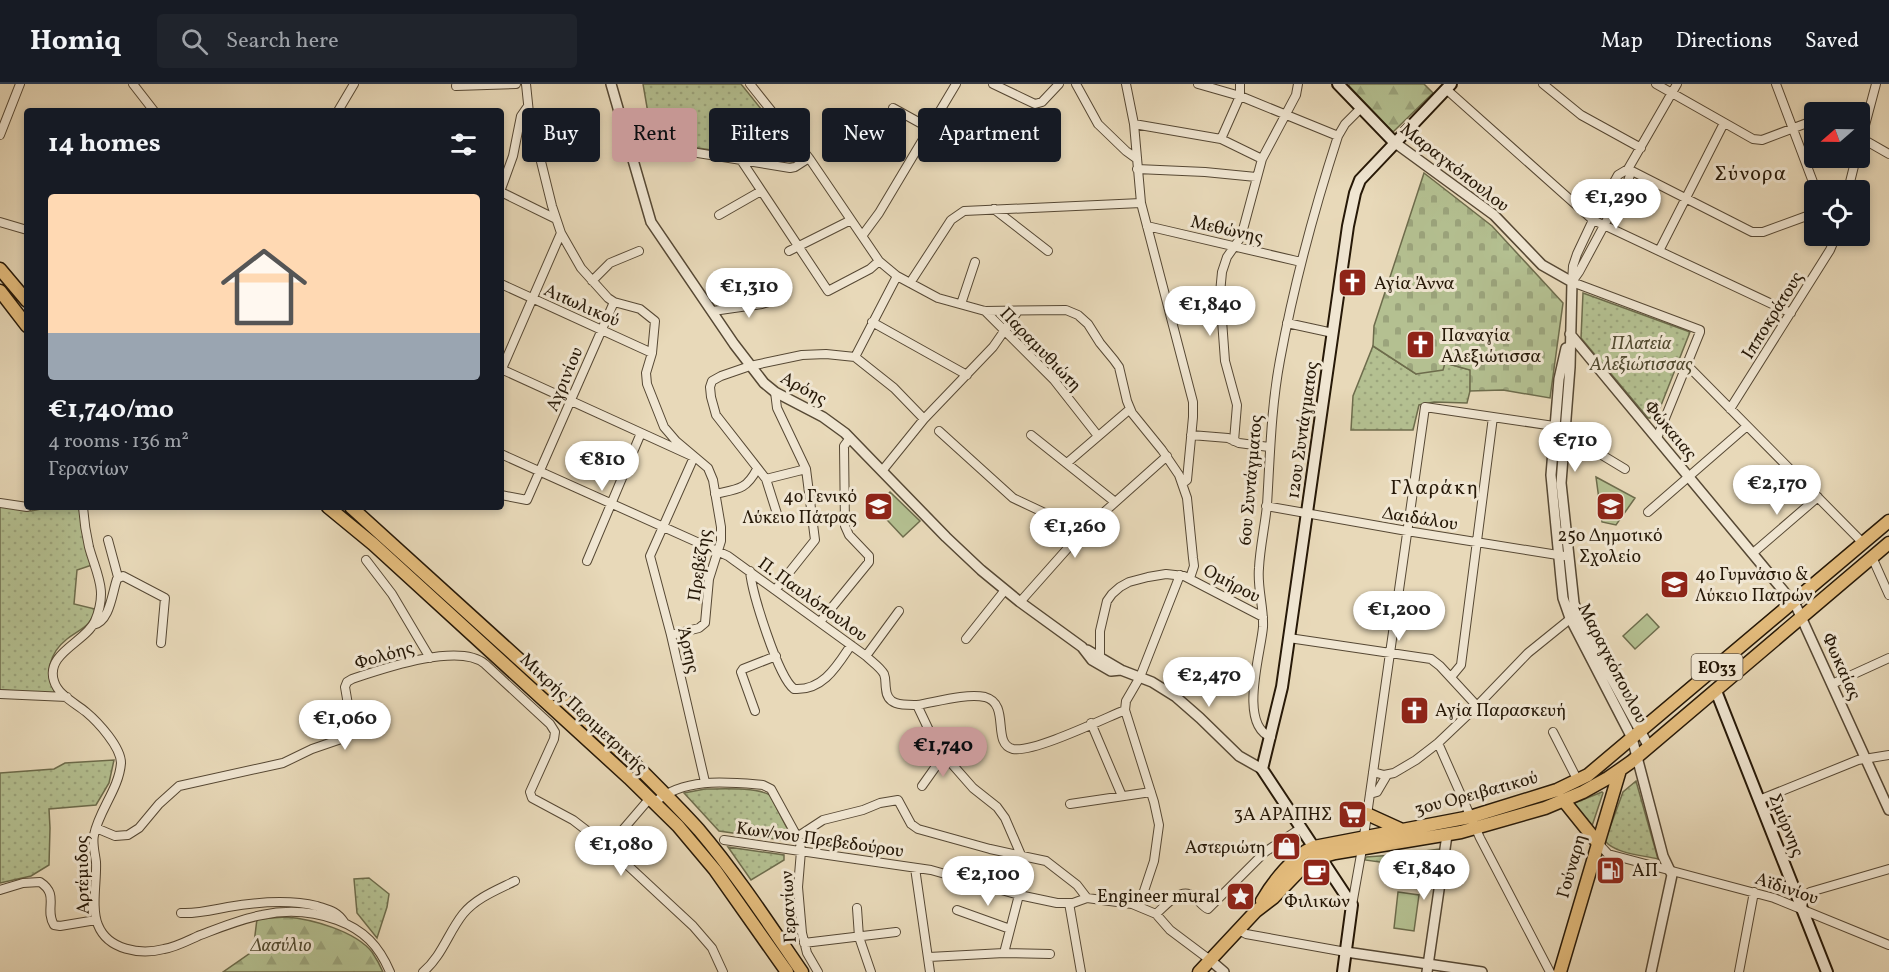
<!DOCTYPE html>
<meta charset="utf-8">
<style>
:root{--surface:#171b24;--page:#20242c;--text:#f1f3f6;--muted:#9ea1a6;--line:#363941;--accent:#c59692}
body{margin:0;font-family:Vollkorn,serif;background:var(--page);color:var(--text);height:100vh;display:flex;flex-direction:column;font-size:22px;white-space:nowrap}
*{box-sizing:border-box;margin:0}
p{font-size:20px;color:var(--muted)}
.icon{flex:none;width:33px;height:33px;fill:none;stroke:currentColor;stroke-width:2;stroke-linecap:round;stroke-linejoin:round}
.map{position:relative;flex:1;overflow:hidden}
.panel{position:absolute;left:24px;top:24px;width:480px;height:402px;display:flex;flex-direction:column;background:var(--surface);border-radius:6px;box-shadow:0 3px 9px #0003}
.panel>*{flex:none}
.banner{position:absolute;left:522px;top:24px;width:570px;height:54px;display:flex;gap:12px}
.needle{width:39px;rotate:250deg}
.controls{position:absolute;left:1804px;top:18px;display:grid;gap:12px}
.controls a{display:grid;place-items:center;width:66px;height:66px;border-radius:6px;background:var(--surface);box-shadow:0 3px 9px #0003;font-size:30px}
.price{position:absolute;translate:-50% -51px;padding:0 14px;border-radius:21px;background:#fff;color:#222;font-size:20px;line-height:39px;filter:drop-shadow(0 2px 3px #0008)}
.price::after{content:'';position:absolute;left:50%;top:36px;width:18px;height:14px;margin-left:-9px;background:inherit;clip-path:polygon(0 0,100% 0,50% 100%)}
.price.active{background:var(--accent);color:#111}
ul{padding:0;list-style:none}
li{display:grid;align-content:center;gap:12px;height:318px;padding:0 24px}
li span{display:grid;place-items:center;height:186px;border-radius:6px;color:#555}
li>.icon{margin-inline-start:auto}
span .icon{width:108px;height:108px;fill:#fffc;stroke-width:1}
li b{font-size:26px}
h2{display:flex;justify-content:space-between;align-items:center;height:72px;padding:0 24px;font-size:26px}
.tag{padding:0 21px;border-radius:6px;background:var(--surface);box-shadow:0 3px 9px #0003;font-size:21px;line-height:54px}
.tag.active{background:var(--accent);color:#111}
header{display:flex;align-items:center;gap:36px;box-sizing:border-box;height:84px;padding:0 30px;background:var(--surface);border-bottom:2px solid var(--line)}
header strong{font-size:28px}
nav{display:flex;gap:33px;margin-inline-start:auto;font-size:21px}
.search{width:420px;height:54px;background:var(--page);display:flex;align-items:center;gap:15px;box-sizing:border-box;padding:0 21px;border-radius:6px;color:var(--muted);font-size:22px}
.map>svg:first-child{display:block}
</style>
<header>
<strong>Homiq</strong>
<div class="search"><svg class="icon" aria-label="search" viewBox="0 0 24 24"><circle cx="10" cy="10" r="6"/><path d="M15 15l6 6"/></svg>Search here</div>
<nav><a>Map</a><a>Directions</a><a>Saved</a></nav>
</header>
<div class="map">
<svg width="1889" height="888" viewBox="0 0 1889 888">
<defs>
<pattern id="green-dots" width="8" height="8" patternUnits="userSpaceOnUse" patternTransform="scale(1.5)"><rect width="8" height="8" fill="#b4c091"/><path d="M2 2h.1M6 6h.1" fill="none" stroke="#9ba47c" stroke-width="1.8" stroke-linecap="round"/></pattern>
<pattern id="forest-firs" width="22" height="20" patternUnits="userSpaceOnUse" patternTransform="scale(1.5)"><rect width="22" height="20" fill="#b4c091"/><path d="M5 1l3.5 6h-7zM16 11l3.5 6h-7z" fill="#9ba47c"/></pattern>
<pattern id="cemetery-stones" width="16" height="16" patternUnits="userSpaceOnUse" patternTransform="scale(1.5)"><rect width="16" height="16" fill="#b4c091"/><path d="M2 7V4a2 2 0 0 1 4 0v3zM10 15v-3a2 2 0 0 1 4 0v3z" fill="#9ba47c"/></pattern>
</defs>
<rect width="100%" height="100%" fill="#e8d9b9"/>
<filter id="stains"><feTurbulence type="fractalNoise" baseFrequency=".00333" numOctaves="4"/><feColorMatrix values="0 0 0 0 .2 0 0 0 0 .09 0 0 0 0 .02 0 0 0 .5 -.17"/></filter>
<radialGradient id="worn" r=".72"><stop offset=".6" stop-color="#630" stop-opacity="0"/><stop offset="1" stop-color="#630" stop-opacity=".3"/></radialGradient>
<path fill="url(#green-dots)" stroke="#6d6c4c" stroke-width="1.5" d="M 643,0 L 741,0 L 794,66 L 792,78 L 664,59 L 648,29 Z
M 1583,209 L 1690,248 L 1656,334 L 1648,334 L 1581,254 Z
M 1373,262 L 1416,290 L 1445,279 L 1471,286 L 1470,307 L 1467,319 L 1434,318 L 1419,321 L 1413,346 L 1351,346 L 1353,312 Z
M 0,422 L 31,427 L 51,423 L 79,423 L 83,449 L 92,481 L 77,486 L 74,520 L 95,525 C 92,542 80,545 67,555 C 49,569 44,590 56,610 L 0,606 Z
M 114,676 L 109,699 L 96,721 L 49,725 L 50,744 L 49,781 L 31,792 L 0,799 L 0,689 L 54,685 L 65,679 Z
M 1636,697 L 1658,775 C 1642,771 1616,770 1605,757 L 1623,708 Z
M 705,705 C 722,705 756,703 770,711 L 791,752 L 789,757 L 719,747 L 684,709 Z
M 1602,708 L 1603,709 L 1592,742 L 1591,742 L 1572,720 Z
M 728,763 L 784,771 L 784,776 L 751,796 Z
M 1439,765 L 1436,786 L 1365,776 L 1366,773 L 1394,771 Z
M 369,794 L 389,810 L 387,823 L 377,854 L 357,829 L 354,795 Z"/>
<path fill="url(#forest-firs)" stroke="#6d6c4c" stroke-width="1.5" d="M 1349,0 L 1424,0 L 1433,9 L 1393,48 L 1349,2 Z
M 286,833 C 312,835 355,847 372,868 C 376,874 380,881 383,888 L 223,888 L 253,867 L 257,835 Z"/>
<path fill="url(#cemetery-stones)" stroke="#6d6c4c" stroke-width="1.5" d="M 1424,89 L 1492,142 L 1563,219 L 1550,314 L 1503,306 L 1470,307 L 1470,286 L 1445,279 L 1443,286 L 1416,290 L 1373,262 L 1374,242 Z"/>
<path fill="#b4c091" stroke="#6d6c4c" stroke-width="1.5" d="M 1596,393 L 1635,414 L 1616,441 L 1602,438 Z
M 890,408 L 920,437 L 903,453 L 875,423 Z
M 1647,530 L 1659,543 L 1635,565 L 1623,552 Z
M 1398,808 L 1419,811 L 1414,847 L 1394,844 Z"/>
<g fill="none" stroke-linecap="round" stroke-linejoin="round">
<defs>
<path id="minor" d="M 133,0 L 154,27
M 750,0 L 809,74 L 879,177 L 897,192 L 938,214 L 985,227 L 1066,226 L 1078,231 L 1088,240 L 1100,259 L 1114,276 L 1119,283 L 1127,317 L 1132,329 L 1162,366 L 1179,391 L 1187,414 L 1193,474 L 1194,482 L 1190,494
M 993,0 L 1035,20 L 1042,18 L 1059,0
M 1076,0 L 1098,40 L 1126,67 L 1137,75
M 1126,0 L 1134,40 L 1141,119 L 1193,318 L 1193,333 L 1187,396 L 1183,399
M 1198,0 L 1240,12 L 1338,52
M 1543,0 L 1581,31 L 1641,64
M 1656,0 L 1753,55 L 1762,56 L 1815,36
M 1776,0 L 1816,106
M 456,2 L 516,0
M 1446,5 L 1593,136 L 1791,229
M 893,24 L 931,45
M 338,27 L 354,0
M 1134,40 L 1221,55 L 1262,75
M 0,51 L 20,0
M 1861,54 L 1889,70
M 1221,55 L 1240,12 L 1240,0
M 1860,60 L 1876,0
M 673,65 L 790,84 L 795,83 L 809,74
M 741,76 L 828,207 L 870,185 L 879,177
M 1137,85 L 1205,88 L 1256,93
M 1628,85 L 1752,148 L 1763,148 L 1815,129
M 501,105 L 513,72 L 521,32 L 528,22
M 1848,106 L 1856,74
M 501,108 L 556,135
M 994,125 L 1048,167
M 719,131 L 761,107
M 0,138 L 27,146
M 1147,142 L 1301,178
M 561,149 L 581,184 L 608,214 L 614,218 L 640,225 L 655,237 L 652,269 L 646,289 L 647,300 L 664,343 L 676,357 L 708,384 L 713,396 L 721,443 L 721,457 L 709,495 L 705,539 L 699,544 L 671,551
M 862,152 L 879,129 L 956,0
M 789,167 L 851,136
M 1659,167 L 1724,39
M 592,197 L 610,179 L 639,167
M 1572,198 L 1700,246 L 1700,248 L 1657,354
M 1572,198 L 1579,188 L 1628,97 L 1630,91 L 1628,85 L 1677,0
M 1572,198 L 1573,182 L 1577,170 L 1593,136 L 1618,91 L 1628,85
M 910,199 L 951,136 L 964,127 L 1141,119
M 501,200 L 652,269
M 961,220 L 975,178
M 713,227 L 762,220 L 779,215
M 985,227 L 1054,296 L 1098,352
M 872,238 L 967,291
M 1287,239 L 1333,249
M 855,273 L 894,304 L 924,335
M 1687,281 L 1863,459
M 501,285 L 694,373 L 650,472 L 671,551 L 705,698
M 501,287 L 561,149 L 552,122 L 529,29 L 526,0
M 775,308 L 777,324 L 806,385 L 815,456 L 776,505
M 1730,325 L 1830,166 L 1836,152
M 939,347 L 1013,414 L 1083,447
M 1031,351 L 1115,418
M 1191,351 L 1228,354 L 1239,359 L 1269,363
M 1234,357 L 1237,321 L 1225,277 L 1220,209 L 1222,188 L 1227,173 L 1241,153 L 1262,75 L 1296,11 L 1298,0
M 501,370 L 728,472 L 866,572 C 872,578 880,583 884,590 C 886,595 885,599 886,605 C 887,622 903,621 917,621 L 935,659 L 944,671 L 973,704 L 997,723 L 1005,734 L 1021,771
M 1067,379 L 1130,325
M 882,387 L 924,335 L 993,263 L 1018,227
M 766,395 L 806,385
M 715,410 C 738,405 746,406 757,385
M 501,411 L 527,416 L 614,218
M 0,419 L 27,423
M 1266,422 L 1407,447 L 1564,472
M 83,423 C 84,437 86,450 89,463 C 97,492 108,506 95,537 C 86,558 45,569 54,597 C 58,611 75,619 86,628 C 98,638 121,663 121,679 C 119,705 99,726 94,751 C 92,759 95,769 96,778 C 97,796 91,824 98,841 C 108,866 140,871 164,865 C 176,863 187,857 198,852 C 219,844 240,835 262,831 C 289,825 312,827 337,836 C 364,846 379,862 390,888
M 1648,428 L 1747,342
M 779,436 L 766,395 L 716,331 L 711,313 L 710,303 L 712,297 L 721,292 L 750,282 L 802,271 L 826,270 L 855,273 L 897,192
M 108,456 L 118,493
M 1753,469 L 1818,413
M 1872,473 L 1889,511
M 366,476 L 392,510 L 430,574
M 587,477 L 641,349
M 750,487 C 752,509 778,593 794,605 C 823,607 837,582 851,561
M 1020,518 L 1083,447 L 1167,372
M 820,538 L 869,478 L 869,472 L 849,451 L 845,442 L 844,362 L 850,354
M 93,541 C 110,538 112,509 117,495 L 123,492 L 165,514 L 161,559
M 1289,554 L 1431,575 L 1440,582 L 1477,622
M 966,555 L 1005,506
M 866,572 L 899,527
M 1100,572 L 1100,547 L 1107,517 L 1112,510 L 1120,503 L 1129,498 L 1148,493 L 1166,490 L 1184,492 L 1263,533
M 1451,593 L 1461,581 L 1493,333
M 1832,600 L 1889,574
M 0,610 L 67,613
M 917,621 C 936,618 966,609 985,613 C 1011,620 991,660 1013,665 C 1033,669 1103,635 1125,626
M 755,627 L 741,588 L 743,585 L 776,572
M 1091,639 L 1122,712
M 1553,648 L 1578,697
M 1271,653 C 1238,641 1261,569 1263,543 C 1264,523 1257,504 1259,484 C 1260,463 1265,442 1267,421 C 1270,372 1271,324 1280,276 C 1294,200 1314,126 1338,52 L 1345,40 L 1361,24
M 1438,659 L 1480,754 L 1550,888
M 1373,688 L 1384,691 L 1394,689 L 1416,676 L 1438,659 L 1477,622 L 1528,569 L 1575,531
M 922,702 L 944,671
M 1370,710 L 1377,708 L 1387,691
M 1759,716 L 1858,676 L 1889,671
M 655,718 C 685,693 727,698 763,701 L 771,705 L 800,758 L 801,767 L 798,803 L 802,849 L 807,869 L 818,888
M 1070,720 L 1151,708
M 96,744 L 115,752 L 128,751 L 139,744 L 159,720 L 179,702 L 283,679 L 312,665 L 347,653 L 351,648 L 352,644 L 345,603 L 347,598 L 352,595 C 382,585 459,558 485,580 L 550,640 L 555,648 L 554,655 L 530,708 L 532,714 L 573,736 L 608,763 L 693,842 L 712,864 L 723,888
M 1364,752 L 1425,323 L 1554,342 L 1625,385
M 797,753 L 823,736 L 863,726 L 880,719 L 898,716 L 911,740 L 918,745 L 990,765 L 1046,777 L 1077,801 L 1087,814
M 724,756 L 931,786 L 1019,811 L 1057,819 L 1073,819 L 1087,814 L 1132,820 L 1156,830 L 1170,846 L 1210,876
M 1597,758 L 1608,770 L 1774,814 L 1889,861
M 608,763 L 650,714
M 915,784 L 930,888
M 0,806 L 23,799 L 40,798 C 60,811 44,825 54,841 L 60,842 L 96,836
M 1069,819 L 1081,888
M 1352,821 L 1362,765
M 1139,822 L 1154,777 L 1159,741 L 1154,718 L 1125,626 L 1126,617 L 1140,593 L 1180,491
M 1802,823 L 1804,813 L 1810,808 L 1889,785
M 857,824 L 859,853 L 871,888
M 957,826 L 1010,845
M 181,829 C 197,830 212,826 228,823 C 257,818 288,815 317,822 C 329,826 337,827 344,838
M 1156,830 C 1164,823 1178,806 1189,810 C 1196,812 1201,822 1208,825 L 1265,768 L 1301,744
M 1239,846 L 1246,850 L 1346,868
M 804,859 L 896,848
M 1004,869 L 1019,811
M 929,873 L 1004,869 L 1050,870
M 423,888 C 442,872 448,849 463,830 C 476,814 497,806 515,797
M 1739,888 L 1754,808"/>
<path id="tertiary" d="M 611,0 L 651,138 L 734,260 L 764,299 L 775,308 L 823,333 L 845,349 L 946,453 L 981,486 L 1020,518 L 1082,563 L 1092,576 L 1111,587 L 1121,586
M 1394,58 L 1494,131 L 1542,181 L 1572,198 L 1570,283 L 1561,399 L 1574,519 L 1580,537 L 1649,663
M 1570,250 L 1796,522 L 1889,726
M 1566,264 L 1559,295 L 1551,391 L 1561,495 L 1563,514 L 1570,534 L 1632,654 L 1663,772 L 1672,791 L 1651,888
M 1087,566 L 1121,586 L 1152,598 L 1176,613 L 1200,634 L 1239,672 L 1262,685
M 1346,868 L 1482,888
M 1210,876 L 1224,888
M 1427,888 L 1447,751"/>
<path id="secondary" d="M 1338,0 L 1394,58
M 1716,607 L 1827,888
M 1343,888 L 1352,821 L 1262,685 L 1282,603 L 1348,142 L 1355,109 L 1360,96 L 1451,0"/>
<path id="primary" d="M 0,185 L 27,217
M 0,207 L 27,242
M 328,423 L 373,460 L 629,694 L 678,742 L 715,786 L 787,888
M 351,423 L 642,687 C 661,706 681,726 699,746 C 737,791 769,840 802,888
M 1564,717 L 1597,758
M 1367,730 L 1400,745
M 1262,817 C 1273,798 1293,772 1314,763 L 1470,733 L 1557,706 L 1588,691 L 1889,437
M 1199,888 L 1256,827 L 1273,814 L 1299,787 L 1317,774 L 1335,769 L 1461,748 L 1545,724 L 1583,708 L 1608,694 L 1631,678 L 1889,459
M 1560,888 L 1620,686"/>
</defs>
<use href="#minor" stroke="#564834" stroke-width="10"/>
<use href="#tertiary" stroke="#564834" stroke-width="12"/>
<use href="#secondary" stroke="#261807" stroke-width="14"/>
<use href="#primary" stroke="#261807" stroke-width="15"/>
<use href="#minor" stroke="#f0e6d2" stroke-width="8"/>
<use href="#tertiary" stroke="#f0e6d2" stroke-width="9"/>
<use href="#secondary" stroke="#f0e6d2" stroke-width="10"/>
<use href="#primary" stroke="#e4bc7c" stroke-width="12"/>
</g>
<defs>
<symbol id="church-square" viewBox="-11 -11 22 22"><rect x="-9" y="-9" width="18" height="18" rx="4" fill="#8f2418" stroke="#f0e6d2"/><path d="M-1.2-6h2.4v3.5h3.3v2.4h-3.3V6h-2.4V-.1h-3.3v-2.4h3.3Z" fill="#fff"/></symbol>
<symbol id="school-square" viewBox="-11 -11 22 22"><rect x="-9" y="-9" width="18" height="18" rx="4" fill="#8f2418" stroke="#f0e6d2"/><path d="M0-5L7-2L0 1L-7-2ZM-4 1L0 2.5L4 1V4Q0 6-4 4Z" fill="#fff"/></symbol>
<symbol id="supermarket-square" viewBox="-11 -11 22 22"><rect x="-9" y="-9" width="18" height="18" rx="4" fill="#8f2418" stroke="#f0e6d2"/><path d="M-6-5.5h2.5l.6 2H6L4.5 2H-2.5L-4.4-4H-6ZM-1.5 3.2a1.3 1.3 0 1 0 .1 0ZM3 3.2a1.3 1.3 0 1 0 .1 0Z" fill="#fff"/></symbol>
<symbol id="shop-square" viewBox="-11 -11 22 22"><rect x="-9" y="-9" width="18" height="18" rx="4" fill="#8f2418" stroke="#f0e6d2"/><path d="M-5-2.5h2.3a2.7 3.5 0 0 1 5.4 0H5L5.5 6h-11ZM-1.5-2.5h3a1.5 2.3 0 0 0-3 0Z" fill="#fff"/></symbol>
<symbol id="fuel-square" viewBox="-11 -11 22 22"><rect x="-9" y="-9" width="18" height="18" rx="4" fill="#8f2418" stroke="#f0e6d2"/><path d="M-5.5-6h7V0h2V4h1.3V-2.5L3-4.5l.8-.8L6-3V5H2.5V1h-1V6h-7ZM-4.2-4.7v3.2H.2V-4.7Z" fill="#fff"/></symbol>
<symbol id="cafe-square" viewBox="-11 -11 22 22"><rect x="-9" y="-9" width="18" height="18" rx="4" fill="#8f2418" stroke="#f0e6d2"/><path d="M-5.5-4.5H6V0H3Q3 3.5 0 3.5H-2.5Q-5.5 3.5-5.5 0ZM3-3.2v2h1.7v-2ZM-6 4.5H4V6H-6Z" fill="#fff"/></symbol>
<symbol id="sight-square" viewBox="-11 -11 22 22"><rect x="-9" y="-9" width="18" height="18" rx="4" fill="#8f2418" stroke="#f0e6d2"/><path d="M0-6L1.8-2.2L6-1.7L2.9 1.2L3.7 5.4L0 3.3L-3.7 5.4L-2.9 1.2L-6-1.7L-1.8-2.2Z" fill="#fff"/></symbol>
</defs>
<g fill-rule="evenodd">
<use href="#church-square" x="1336" y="182" width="33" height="33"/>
<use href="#church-square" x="1404" y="244" width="33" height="33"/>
<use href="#school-square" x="862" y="406" width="33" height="33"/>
<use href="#school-square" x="1594" y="406" width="33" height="33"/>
<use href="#school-square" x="1658" y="484" width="33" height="33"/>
<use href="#church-square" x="1398" y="610" width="33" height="33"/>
<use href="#supermarket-square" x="1336" y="714" width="33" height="33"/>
<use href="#shop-square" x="1270" y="746" width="33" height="33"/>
<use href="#fuel-square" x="1594" y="770" width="33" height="33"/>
<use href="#cafe-square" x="1300" y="772" width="33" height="33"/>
<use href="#sight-square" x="1224" y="796" width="33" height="33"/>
</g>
<g text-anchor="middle" stroke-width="6" stroke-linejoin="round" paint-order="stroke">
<rect fill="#f0e6d2" stroke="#635644" stroke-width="1.5" x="1691.5" y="570" width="51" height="26" rx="4.5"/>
<g font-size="16" font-weight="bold" fill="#261807">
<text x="1717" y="589">ΕΟ33</text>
</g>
<g font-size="18" fill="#261807" stroke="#f0e6d2">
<text transform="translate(1455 83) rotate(38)" y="6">Μαραγκόπουλου</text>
<text transform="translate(1227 145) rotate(13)" y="6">Μεθώνης</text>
<text transform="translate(582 221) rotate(24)" y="6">Αιτωλικού</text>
<text transform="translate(1772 231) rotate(-58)" y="6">Ιπποκράτους</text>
<text transform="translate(1041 265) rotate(46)" y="6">Παραμυθιώτη</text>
<text transform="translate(564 295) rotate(-67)" y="6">Αγρινίου</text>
<text transform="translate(804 304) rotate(29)" y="6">Αρόης</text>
<text transform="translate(1302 346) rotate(-82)" y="6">12ου Συντάγματος</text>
<text transform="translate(1671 346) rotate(50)" y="6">Φώκαιας</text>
<text transform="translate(1250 396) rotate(-85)" y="6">6ου Συντάγματος</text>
<text transform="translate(1420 434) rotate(9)" y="6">Δαιδάλου</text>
<text transform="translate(699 481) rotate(-81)" y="6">Πρεβέζης</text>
<text transform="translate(1232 499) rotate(28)" y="6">Ομήρου</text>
<text transform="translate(813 515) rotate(36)" y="6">Π. Παυλόπουλου</text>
<text transform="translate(689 566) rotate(77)" y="6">Άρτης</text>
<text transform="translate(384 571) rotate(-16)" y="6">Φολόης</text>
<text transform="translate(1613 579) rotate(63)" y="6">Μαραγκόπουλου</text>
<text transform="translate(1842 582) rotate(66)" y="6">Φωκαίας</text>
<text transform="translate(584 629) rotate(43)" y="6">Μικρής Περιμετρικής</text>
<text transform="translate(1476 709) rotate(-15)" y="6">3ου Ορειβατικού</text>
<text transform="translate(1787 741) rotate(68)" y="6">Σμύρνης</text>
<text transform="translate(820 755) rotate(8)" y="6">Κων/νου Πρεβεδούρου</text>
<text transform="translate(1571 782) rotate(-74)" y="6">Γούναρη</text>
<text transform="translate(82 791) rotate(-91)" y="6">Αρτέμιδος</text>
<text transform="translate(1787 804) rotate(19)" y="6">Αϊδινίου</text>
<text transform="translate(788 823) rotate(-93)" y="6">Γερανίων</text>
</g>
<g font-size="18" fill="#261807" stroke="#f0e6d2" text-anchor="start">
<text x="1374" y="205">Αγία Άννα</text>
<text x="1441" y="257">Παναγία<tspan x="1441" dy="21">Αλεξιώτισσα</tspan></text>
<text x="857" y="418" text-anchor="end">4ο Γενικό<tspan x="857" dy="21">Λύκειο Πάτρας</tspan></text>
<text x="1610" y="457" text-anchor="middle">25ο Δημοτικό<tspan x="1610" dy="21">Σχολείο</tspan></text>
<text x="1695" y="496">4ο Γυμνάσιο &amp;<tspan x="1695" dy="21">Λύκειο Πατρών</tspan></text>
<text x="1435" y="632">Αγία Παρασκευή</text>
<text x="1332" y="736" text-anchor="end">3Α ΑΡΑΠΗΣ</text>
<text x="1266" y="769" text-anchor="end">Αστεριώτη</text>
<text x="1632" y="792">ΑΠ</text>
<text x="1220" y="818" text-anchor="end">Engineer mural</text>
<text x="1317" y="823" text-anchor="middle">Φιλικων</text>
</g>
<g font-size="18" font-style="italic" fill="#514a30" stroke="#f0e6d2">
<text x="1641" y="265">Πλατεία<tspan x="1641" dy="21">Αλεξιώτισσας</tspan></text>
<text x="281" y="867">Δασύλιο</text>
</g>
<g font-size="20" letter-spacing="1.5" fill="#261807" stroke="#f0e6d2">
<text x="1751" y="96">Σύνορα</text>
<text x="1435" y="410">Γλαράκη</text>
</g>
</g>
<rect width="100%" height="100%" filter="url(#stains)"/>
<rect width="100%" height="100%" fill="url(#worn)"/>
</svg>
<div class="controls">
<a><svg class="needle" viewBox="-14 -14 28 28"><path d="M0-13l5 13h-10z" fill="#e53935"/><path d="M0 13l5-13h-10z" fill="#9ea1a6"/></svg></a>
<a><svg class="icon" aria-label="locate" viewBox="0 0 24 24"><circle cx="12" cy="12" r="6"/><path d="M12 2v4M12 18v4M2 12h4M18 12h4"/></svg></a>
</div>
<b class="price" style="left:1616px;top:146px">€1,290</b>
<b class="price" style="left:749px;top:235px">€1,310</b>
<b class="price" style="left:1210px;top:253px">€1,840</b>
<b class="price" style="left:1575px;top:389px">€710</b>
<b class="price" style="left:602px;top:408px">€810</b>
<b class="price" style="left:1777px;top:432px">€2,170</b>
<b class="price" style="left:1075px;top:475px">€1,260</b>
<b class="price" style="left:1399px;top:558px">€1,200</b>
<b class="price" style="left:1209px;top:624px">€2,470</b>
<b class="price" style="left:345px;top:667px">€1,060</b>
<b class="price active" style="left:943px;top:694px">€1,740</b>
<b class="price" style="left:621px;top:793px">€1,080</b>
<b class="price" style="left:1424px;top:817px">€1,840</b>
<b class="price" style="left:988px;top:823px">€2,100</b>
<div class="banner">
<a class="tag">Buy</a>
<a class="tag active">Rent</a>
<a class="tag">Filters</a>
<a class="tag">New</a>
<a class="tag">Apartment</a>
</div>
<section class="panel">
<h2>14 homes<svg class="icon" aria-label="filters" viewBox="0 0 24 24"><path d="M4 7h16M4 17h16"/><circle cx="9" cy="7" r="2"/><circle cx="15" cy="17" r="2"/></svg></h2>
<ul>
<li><span style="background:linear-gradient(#ffd9b3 75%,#9aa5b1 0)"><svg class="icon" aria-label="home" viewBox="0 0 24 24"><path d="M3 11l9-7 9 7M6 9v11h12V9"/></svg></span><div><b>€1,740/mo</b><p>4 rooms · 136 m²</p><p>Γερανίων</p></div></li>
</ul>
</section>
</div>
